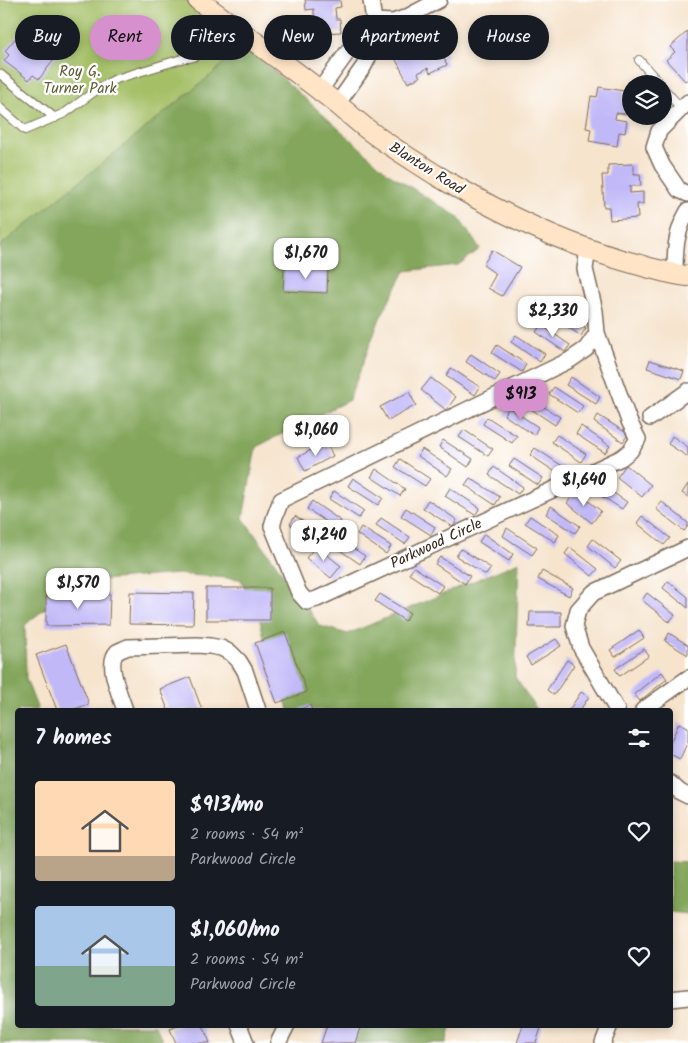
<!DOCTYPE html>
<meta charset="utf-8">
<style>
:root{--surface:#171b24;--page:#20242c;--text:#f1f3f6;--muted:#9ea1a6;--accent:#d690ce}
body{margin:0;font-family:Kalam,sans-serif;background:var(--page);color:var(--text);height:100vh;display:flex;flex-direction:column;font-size:19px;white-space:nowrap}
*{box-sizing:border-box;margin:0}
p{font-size:16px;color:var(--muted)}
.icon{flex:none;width:28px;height:28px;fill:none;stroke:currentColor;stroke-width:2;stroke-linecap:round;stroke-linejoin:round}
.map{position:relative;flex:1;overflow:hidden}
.sheet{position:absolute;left:15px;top:708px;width:658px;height:320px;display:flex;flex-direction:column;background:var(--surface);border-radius:5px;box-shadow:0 2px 8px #0003}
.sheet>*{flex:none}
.banner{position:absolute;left:15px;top:15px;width:659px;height:45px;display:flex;gap:10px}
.buttons{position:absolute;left:622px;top:75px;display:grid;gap:10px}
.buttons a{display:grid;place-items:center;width:50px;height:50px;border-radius:50%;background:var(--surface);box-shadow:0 2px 8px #0003;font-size:25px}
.price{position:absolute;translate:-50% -42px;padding:0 11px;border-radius:10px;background:#fff;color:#222;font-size:16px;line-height:32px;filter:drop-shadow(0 1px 2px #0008)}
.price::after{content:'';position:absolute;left:50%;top:30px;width:15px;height:11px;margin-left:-8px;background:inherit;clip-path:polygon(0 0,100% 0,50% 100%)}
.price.current{background:var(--accent);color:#111}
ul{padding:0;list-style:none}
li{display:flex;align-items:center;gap:15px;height:125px;padding:0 20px}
li span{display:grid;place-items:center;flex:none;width:140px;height:100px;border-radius:5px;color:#555}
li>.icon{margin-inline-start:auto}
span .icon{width:60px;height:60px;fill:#fffc;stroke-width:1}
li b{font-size:21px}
h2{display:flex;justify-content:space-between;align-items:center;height:60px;padding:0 20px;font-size:21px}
.chip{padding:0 18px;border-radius:22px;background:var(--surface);box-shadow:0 2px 8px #0003;font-size:18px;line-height:45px}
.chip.current{background:var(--accent);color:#111}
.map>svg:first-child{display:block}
</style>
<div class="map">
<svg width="688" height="1043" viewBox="0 0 688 1043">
<rect width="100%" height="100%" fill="#fff"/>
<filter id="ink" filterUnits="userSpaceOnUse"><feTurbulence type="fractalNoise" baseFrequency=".02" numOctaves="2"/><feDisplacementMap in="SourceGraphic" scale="10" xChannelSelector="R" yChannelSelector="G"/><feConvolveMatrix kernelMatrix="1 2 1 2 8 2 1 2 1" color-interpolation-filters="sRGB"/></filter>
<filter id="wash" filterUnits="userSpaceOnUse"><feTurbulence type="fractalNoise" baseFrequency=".0096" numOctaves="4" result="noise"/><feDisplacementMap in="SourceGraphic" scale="20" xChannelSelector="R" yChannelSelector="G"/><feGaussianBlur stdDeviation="1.12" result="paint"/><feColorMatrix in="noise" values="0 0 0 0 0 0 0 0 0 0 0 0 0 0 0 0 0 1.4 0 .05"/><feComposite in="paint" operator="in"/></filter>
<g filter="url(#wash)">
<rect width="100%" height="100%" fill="#f6e4cd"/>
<path fill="#a4bf66" stroke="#707442" d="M 0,0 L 186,0 L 242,42 L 216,71 L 0,246 Z"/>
<path fill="#83a65b" stroke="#5f683c" d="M 242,42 L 388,173 L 458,217 L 480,249 L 458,265 L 405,271 L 380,318 L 349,400 L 256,447 L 243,518 L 320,626 L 348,634 L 519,562 L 515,677 L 537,710 L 289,710 L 273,672 L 255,601 L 240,579 L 178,574 L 77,582 L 25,625 L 26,679 L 38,710 L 18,710 L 18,1025 L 156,1025 L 163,1043 L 0,1043 L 0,246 L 216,71 Z
M 670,861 L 688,862 L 688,914 L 670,912 Z
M 329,1025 L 451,1025 L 446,1043 L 324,1043 Z"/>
<g id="blocks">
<path fill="#c1b8f8" d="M 305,0 L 340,0 L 341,7 L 335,8 L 336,19 L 340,19 L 341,32 L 309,34 L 308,18 L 314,18 L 314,9 L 306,10 Z
M 25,26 L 40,38 L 44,33 L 63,48 L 39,79 L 33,75 L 29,80 L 4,61 L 9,55 L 5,51 Z
M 688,31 L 688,79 L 685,81 L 666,60 L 675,52 L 670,47 Z
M 430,33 L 435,42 L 439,40 L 447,56 L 444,58 L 447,65 L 430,73 L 428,68 L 418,73 L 420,77 L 408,83 L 393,54 L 407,47 L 410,53 L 418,49 L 414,42 Z
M 599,87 L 624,91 L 623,102 L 628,103 L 626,114 L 616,113 L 615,119 L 627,121 L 625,133 L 619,132 L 617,146 L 589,141 L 591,129 L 586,128 L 591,96 L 597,97 Z
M 634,164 L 634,174 L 640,174 L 641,186 L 630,186 L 630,193 L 643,192 L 643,204 L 637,204 L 638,218 L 610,220 L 609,207 L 604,207 L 602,175 L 608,175 L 608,165 Z
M 492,250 L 520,267 L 502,296 L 488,288 L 496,274 L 483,265 Z
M 284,267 L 328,269 L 327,293 L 283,291 Z
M 556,309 L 586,328 L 581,336 L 552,316 Z
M 541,325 L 570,345 L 565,352 L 536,332 Z
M 516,335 L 545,354 L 540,362 L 511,342 Z
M 497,345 L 526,364 L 522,372 L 492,353 Z
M 471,354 L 500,374 L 495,381 L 466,362 Z
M 650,360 L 684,371 L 681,379 L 647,368 Z
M 451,368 L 480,387 L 475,395 L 446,376 Z
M 571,377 L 600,397 L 596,404 L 566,385 Z
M 431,378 L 456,397 L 446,410 L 421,390 Z
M 554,387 L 583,406 L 578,413 L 549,394 Z
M 409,392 L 416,405 L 388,421 L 380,407 Z
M 530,398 L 560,417 L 555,425 L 525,405 Z
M 509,408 L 538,427 L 534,435 L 504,415 Z
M 598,415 L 628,434 L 623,442 L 594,422 Z
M 487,417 L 517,436 L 512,443 L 483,424 Z
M 581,426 L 610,446 L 605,453 L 576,434 Z
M 464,430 L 493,449 L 488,456 L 459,437 Z
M 557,435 L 586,454 L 581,462 L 552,442 Z
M 672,436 L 688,447 L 688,457 L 668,444 Z
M 443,440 L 473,459 L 468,467 L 439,447 Z
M 326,442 L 333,456 L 305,471 L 298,457 Z
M 535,448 L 564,467 L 560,475 L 530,455 Z
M 422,449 L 452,469 L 447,476 L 418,456 Z
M 400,459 L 430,479 L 425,486 L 395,467 Z
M 514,459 L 543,478 L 538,485 L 509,466 Z
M 626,465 L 651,485 L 642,497 L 617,477 Z
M 494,467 L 523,487 L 518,494 L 489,475 Z
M 376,469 L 405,489 L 400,496 L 371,477 Z
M 353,478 L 383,498 L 378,505 L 348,486 Z
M 470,478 L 500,497 L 495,505 L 465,485 Z
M 597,482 L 627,502 L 622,509 L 592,490 Z
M 688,484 L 688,497 L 682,493 Z
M 450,488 L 480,508 L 475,515 L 445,496 Z
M 334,491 L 364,511 L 359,518 L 329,499 Z
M 576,491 L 601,511 L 592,523 L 567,503 Z
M 428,500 L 457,520 L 453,527 L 423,508 Z
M 312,501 L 341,521 L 336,528 L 307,509 Z
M 662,502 L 688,523 L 688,526 L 684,531 L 656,509 Z
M 551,506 L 580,526 L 575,533 L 546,514 Z
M 406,508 L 435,527 L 431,535 L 401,516 Z
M 295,516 L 325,536 L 320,543 L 290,524 Z
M 530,516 L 559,535 L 555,542 L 525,523 Z
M 642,516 L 670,538 L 664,545 L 637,523 Z
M 381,518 L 410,537 L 405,544 L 376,525 Z
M 361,527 L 391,546 L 386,554 L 357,534 Z
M 507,528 L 537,548 L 532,555 L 503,536 Z
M 484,534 L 513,554 L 509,561 L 479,542 Z
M 336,537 L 365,556 L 360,564 L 331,544 Z
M 593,539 L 621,561 L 615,568 L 588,546 Z
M 316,546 L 341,566 L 331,578 L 306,558 Z
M 570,547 L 598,569 L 592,576 L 565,554 Z
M 461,549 L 491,568 L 486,575 L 456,556 Z
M 440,557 L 470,576 L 465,584 L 435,564 Z
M 414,567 L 443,586 L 438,593 L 409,574 Z
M 542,571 L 573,588 L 569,596 L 538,579 Z
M 668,581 L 688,597 L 688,608 L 663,588 Z
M 206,588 L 270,588 L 270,620 L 206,620 Z
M 130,592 L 194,593 L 193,625 L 129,624 Z
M 647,593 L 675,615 L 669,622 L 642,600 Z
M 46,594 L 110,594 L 109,625 L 46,626 Z
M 380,594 L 410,613 L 405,621 L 375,601 Z
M 530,612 L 561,612 L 561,627 L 529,627 Z
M 639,630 L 644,638 L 615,657 L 610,650 Z
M 285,632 L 307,692 L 277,703 L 255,643 Z
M 669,633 L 688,645 L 688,655 L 665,641 Z
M 556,639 L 561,646 L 531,665 L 526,657 Z
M 66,644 L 89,704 L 72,710 L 57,710 L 36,655 Z
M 644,649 L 649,656 L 620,676 L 615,669 Z
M 567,660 L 574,665 L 554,695 L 547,690 Z
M 662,672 L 667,679 L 640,701 L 634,694 Z
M 190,677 L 202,710 L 168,710 L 160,689 Z
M 581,692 L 589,697 L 580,710 L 569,710 Z
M 310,705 L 312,710 L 298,710 Z
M 679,723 L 688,727 L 688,741 L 680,759 L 670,754 L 670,743 Z
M 181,1025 L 203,1025 L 210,1043 L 176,1043 L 170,1029 Z
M 327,1025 L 361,1025 L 355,1043 L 321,1043 Z
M 523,1025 L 542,1025 L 536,1043 L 517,1043 Z"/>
</g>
</g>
<g filter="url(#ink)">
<use href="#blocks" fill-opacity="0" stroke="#7c6b5b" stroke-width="1"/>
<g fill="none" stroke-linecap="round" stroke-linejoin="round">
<defs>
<path id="lane" d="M 217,14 L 208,27 L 186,52 L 185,58 C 201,60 219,36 229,25
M 639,60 L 660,84
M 0,74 L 55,118
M 664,89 L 681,108
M 0,108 L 25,130 L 65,113 L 102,86 L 116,79 L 185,58"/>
<path id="street" d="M 374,21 L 393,22 L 407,17 L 439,0
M 320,90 L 352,46 L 365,39 L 370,31 L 374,21 L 371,0
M 688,102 L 659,131 L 654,147 L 662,165 L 679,190 L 688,194
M 338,103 L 364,66 L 368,58 L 365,39
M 588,249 L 585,269 L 595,311 L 597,333
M 675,275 C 675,251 675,233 688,211
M 597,333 L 629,421 L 638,439 L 630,451 L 621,458 L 317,599 L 307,602 L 299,593 L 272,526 L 275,516 L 281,500 L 570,360 L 586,349 Z
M 650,418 L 688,391
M 125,710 C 121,697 105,664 117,652 C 120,650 124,649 128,647 L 197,645 L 210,646 L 221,648 L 231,653 L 239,661 L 245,671 L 258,710
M 617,710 L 581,648 L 574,626 L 578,610 L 593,593 L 688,548
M 643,710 L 688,678
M 670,783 L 680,792 L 688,796
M 670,999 L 688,997
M 239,1025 L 246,1043
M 278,1043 L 287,1025
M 603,1043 L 610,1025"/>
<path id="secondary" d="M 198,0 C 240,31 282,61 323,93 C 338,104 352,117 367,129 C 389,146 413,160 436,175 C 499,213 565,245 636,264 C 654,269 670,274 688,276"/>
</defs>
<use href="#lane" stroke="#7c6b5b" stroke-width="10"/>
<use href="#street" stroke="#7c6b5b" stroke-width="18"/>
<use href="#secondary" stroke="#7c6b5b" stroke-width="22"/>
<use href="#lane" stroke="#fff" stroke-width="8"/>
<use href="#street" stroke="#fff" stroke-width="15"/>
<use href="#secondary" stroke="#ffe4c6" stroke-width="20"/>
</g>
</g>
<g text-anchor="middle" stroke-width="4.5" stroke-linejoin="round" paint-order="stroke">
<g font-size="15" fill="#605e37" stroke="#fff">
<text x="80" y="76">Roy G.<tspan x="80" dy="17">Turner Park</tspan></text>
</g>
<g font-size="15" fill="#3b2a1e" stroke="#fff">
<text transform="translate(427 168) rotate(32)" y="5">Blanton Road</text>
<text transform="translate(436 543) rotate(-25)" y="5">Parkwood Circle</text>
</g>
</g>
</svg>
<div class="buttons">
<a><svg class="icon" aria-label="layers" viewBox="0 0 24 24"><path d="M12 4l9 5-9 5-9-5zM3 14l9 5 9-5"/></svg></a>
</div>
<b class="price" style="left:306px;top:280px">$1,670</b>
<b class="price" style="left:553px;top:338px">$2,330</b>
<b class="price current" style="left:521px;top:421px">$913</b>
<b class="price" style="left:316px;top:457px">$1,060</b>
<b class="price" style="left:584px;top:507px">$1,640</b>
<b class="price" style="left:324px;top:562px">$1,240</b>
<b class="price" style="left:78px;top:610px">$1,570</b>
<div class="banner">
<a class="chip">Buy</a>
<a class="chip current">Rent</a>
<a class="chip">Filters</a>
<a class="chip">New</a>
<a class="chip">Apartment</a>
<a class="chip">House</a>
</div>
<section class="sheet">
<h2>7 homes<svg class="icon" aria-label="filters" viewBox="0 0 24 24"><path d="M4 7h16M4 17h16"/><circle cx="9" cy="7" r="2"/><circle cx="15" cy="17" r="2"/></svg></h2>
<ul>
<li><span style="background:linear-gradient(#ffd9b3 75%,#b9a48a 0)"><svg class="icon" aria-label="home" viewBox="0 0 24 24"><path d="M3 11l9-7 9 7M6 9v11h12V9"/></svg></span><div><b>$913/mo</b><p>2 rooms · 54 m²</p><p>Parkwood Circle</p></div><svg class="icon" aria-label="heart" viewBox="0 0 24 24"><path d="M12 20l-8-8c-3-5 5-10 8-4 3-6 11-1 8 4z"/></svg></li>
<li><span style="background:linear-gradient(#a9c7e8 60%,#7fa58c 0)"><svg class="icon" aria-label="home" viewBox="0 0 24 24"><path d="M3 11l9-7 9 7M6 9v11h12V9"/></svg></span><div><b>$1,060/mo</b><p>2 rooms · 54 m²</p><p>Parkwood Circle</p></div><svg class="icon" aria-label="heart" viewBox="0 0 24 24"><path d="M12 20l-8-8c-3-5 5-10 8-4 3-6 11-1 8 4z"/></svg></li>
</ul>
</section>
</div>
